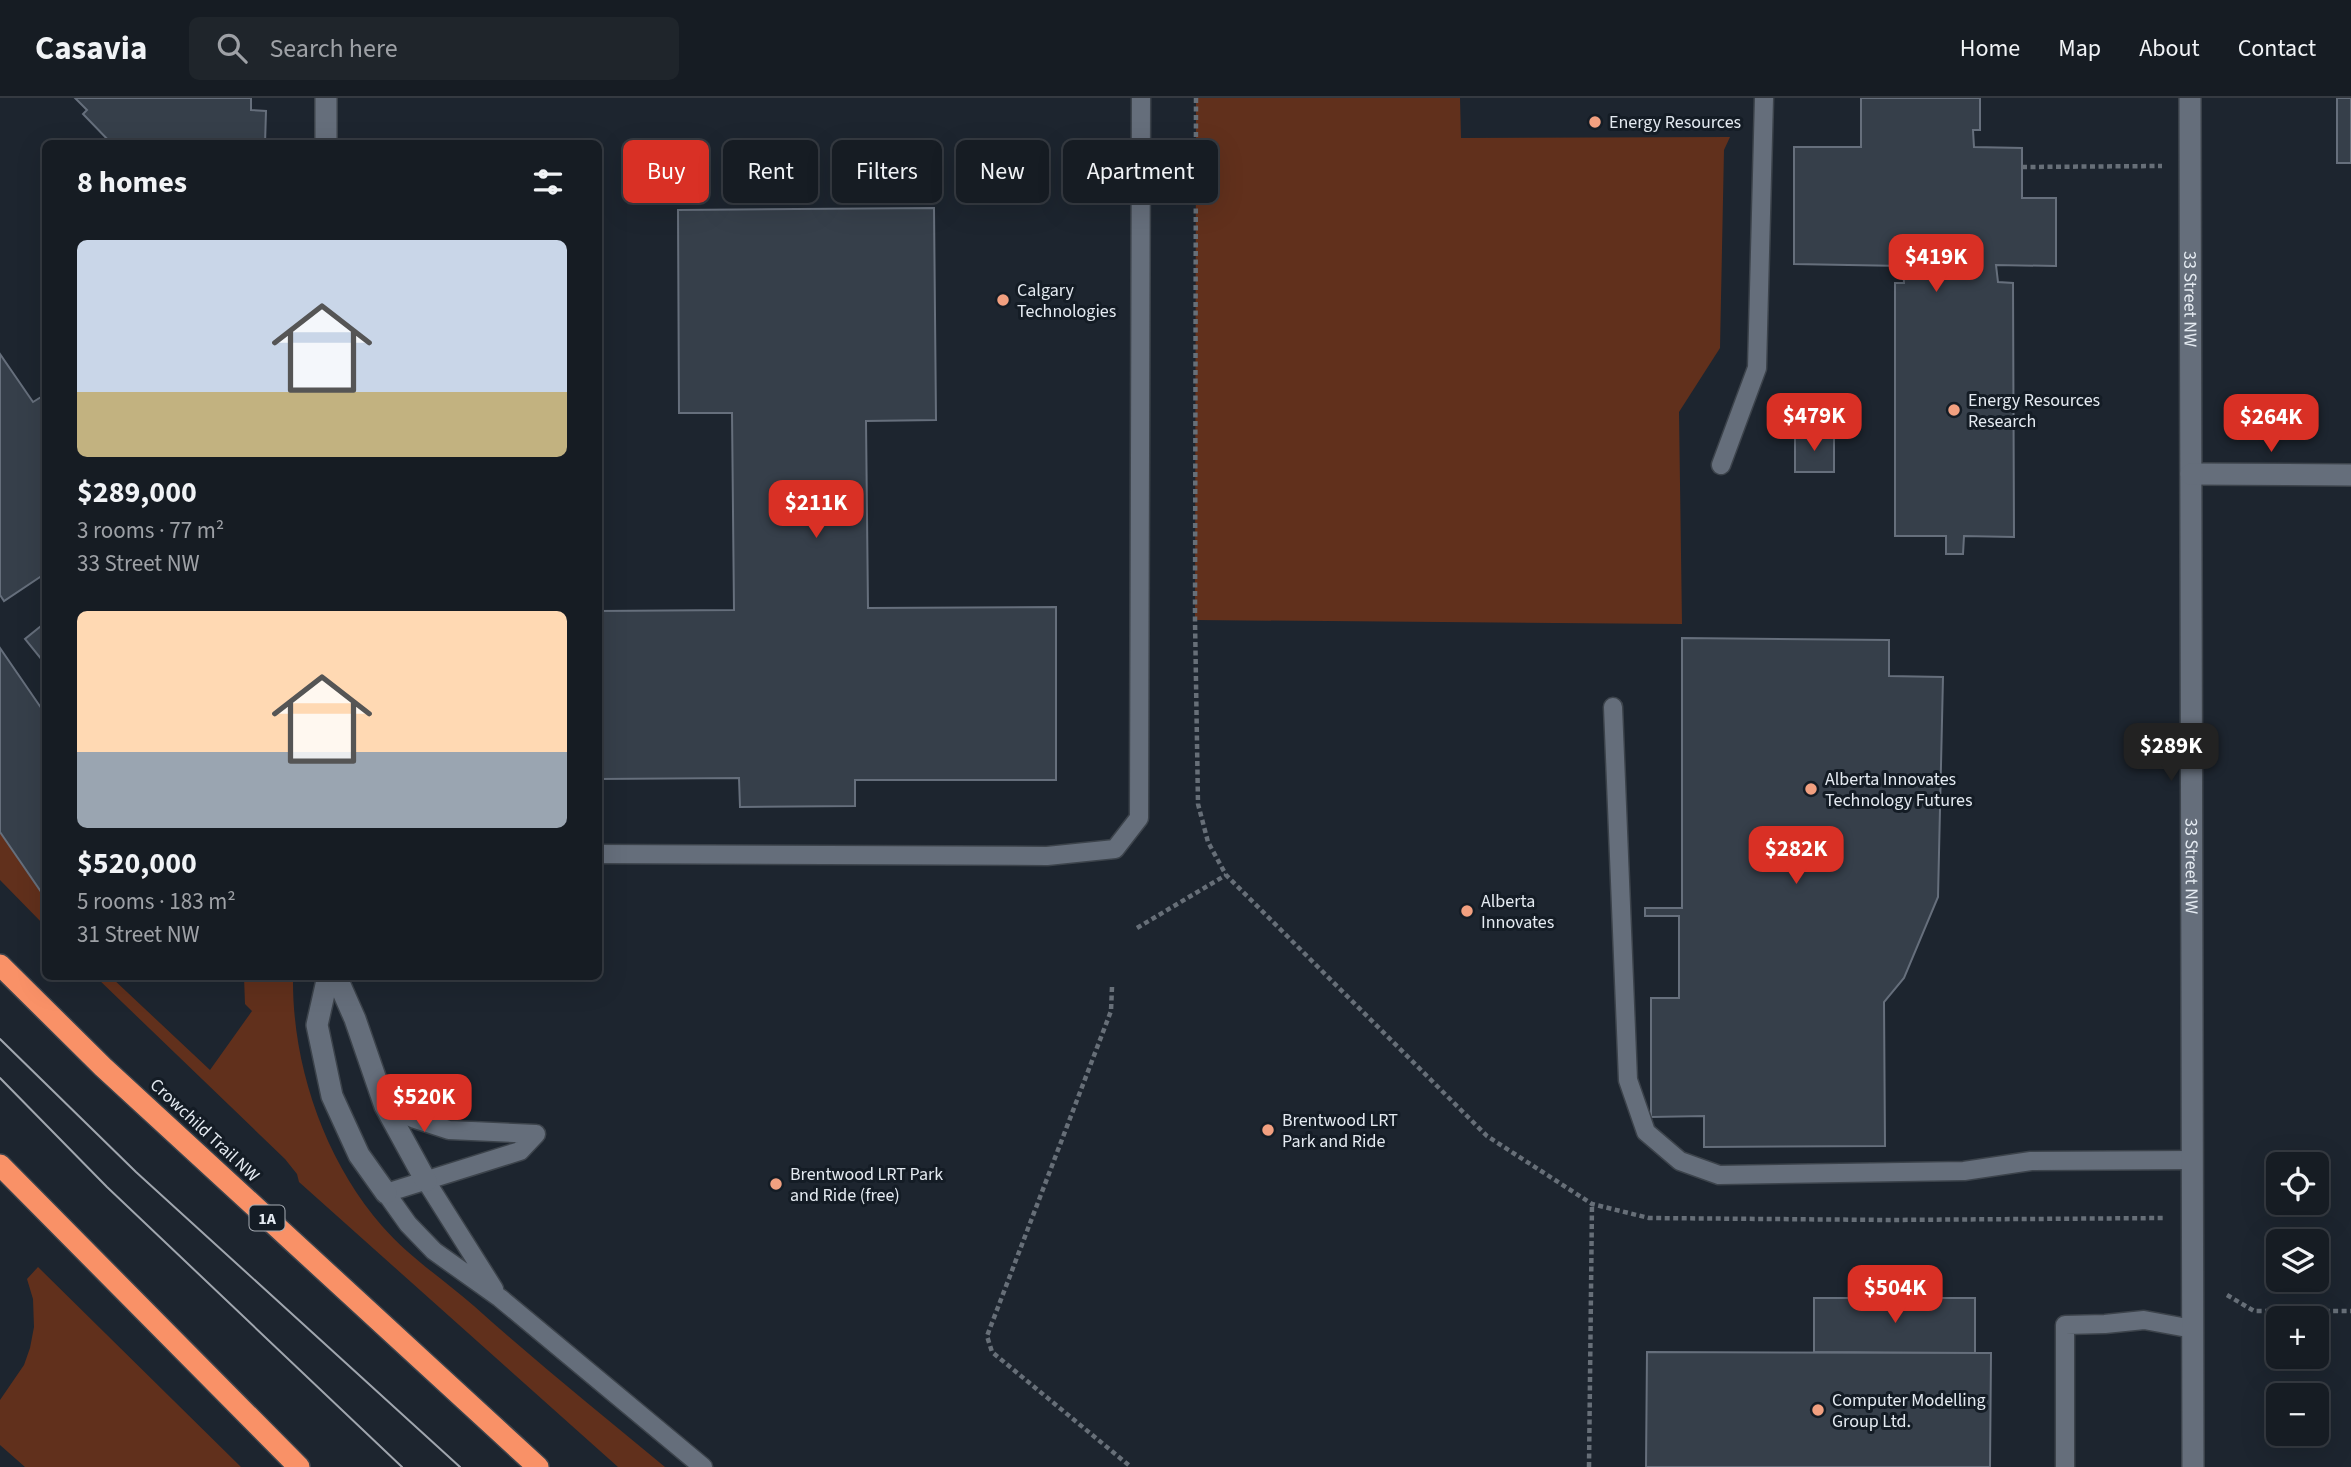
<!DOCTYPE html>
<meta charset="utf-8">
<style>
:root{--surface:#161c23;--page:#1f252b;--text:#f1f3f6;--muted:#9ea1a6;--line:#353a41;--accent:#d93025}
body{margin:0;font-family:"Source Sans 3",sans-serif;background:var(--page);color:var(--text);height:100vh;display:flex;flex-direction:column;font-size:26px;white-space:nowrap}
*{box-sizing:border-box;margin:0}
p{font-size:23px;color:var(--muted)}
.icon{flex:none;width:38px;height:38px;fill:none;stroke:currentColor;stroke-width:2;stroke-linecap:round;stroke-linejoin:round}
.map{position:relative;flex:1;overflow:hidden}
.panel{position:absolute;left:42px;top:42px;width:560px;height:840px;display:flex;flex-direction:column;background:var(--surface);border-radius:10px;box-shadow:0 7px 28px #0002,0 0 0 2px var(--line)}
.panel>*{flex:none}
.banner{position:absolute;left:623px;top:42px;width:665px;height:63px;display:flex;gap:14px}
.controls{position:absolute;left:2266px;top:1054px;display:grid;gap:14px}
.controls a{display:grid;place-items:center;width:63px;height:63px;border-radius:10px;background:var(--surface);box-shadow:0 7px 28px #0002,0 0 0 2px var(--line);font-size:35px}
.price{position:absolute;translate:-50% -60px;padding:0 16px;border-radius:14px;background:var(--accent);color:#fff;font-size:23px;line-height:46px;filter:drop-shadow(0 2px 4px #0008)}
.price::after{content:'';position:absolute;left:50%;top:42px;width:21px;height:16px;margin-left:-10px;background:inherit;clip-path:polygon(0 0,100% 0,50% 100%)}
.price.active{background:#222;color:#fff}
ul{padding:0;list-style:none}
li{display:grid;align-content:center;gap:14px;height:371px;padding:0 35px}
li span{display:grid;place-items:center;height:217px;border-radius:10px;color:#555}
li>.icon{margin-inline-start:auto}
span .icon{width:126px;height:126px;fill:#fffc;stroke-width:1}
li b{font-size:30px}
h2{display:flex;justify-content:space-between;align-items:center;height:84px;padding:0 35px;font-size:30px}
.tag{padding:0 24px;border-radius:10px;background:var(--surface);box-shadow:0 7px 28px #0002,0 0 0 2px var(--line);font-size:24px;line-height:63px}
.tag.active{background:var(--accent);color:#fff}
header{display:flex;align-items:center;gap:42px;box-sizing:border-box;height:98px;padding:0 35px;background:var(--surface);border-bottom:2px solid var(--line)}
header strong{font-size:33px}
nav{display:flex;gap:38px;margin-inline-start:auto;font-size:24px}
.search{width:490px;height:63px;background:var(--page);display:flex;align-items:center;gap:18px;box-sizing:border-box;padding:0 24px;border-radius:10px;color:var(--muted);font-size:26px}
.map>svg:first-child{display:block}
</style>
<header>
<strong>Casavia</strong>
<div class="search"><svg class="icon" aria-label="search" viewBox="0 0 24 24"><circle cx="10" cy="10" r="6"/><path d="M15 15l6 6"/></svg>Search here</div>
<nav><a>Home</a><a>Map</a><a>About</a><a>Contact</a></nav>
</header>
<div class="map">
<svg width="2351" height="1369" viewBox="0 0 2351 1369">
<rect width="100%" height="100%" fill="#1d252f"/>
<path fill="#61301c" d="M 1196,0 L 1460,0 L 1461,40 L 1730,39 L 1724,52 L 1720,250 L 1679,314 L 1682,526 L 1195,522 Z
M 0,733 L 45,800 L 45,828 L 0,782 Z
M 96,879 L 111,879 L 210,972 L 252,913 L 245,906 L 244,879 L 293,879 C 292,967 324,1061 382,1128 C 409,1159 443,1181 474,1208 C 536,1264 601,1316 665,1369 L 618,1369 L 299,1084 L 297,1076 L 285,1061 Z
M 38,1169 L 241,1369 L 25,1369 L 0,1347 L 0,1302 L 24,1267 L 30,1250 L 34,1229 L 33,1201 L 27,1181 Z"/>
<path fill="#363f4a" stroke="#666f7c" stroke-width="2" d="M 75,0 L 251,0 L 251,12 L 266,13 L 265,46 L 112,46 L 83,16 L 87,12 Z
M 1861,0 L 1980,0 L 1980,32 L 1973,32 L 1974,49 L 2022,50 L 2022,100 L 2056,100 L 2056,168 L 1996,167 L 1998,184 L 2013,185 L 2014,439 L 1964,438 L 1963,456 L 1946,456 L 1946,438 L 1895,438 L 1895,185 L 1904,185 L 1903,168 L 1794,166 L 1794,49 L 1861,49 Z
M 2337,0 L 2351,0 L 2351,65 L 2337,65 Z
M 934,110 L 936,322 L 866,323 L 868,510 L 1056,509 L 1056,682 L 855,682 L 855,708 L 740,709 L 739,680 L 598,681 L 598,513 L 734,512 L 732,315 L 679,315 L 678,112 Z
M 0,256 L 33,304 L 46,296 L 46,475 L 4,503 L 0,497 Z
M 1795,336 L 1834,336 L 1834,374 L 1795,374 Z
M 41,528 L 46,532 L 46,567 L 25,541 Z
M 1682,540 L 1889,542 L 1889,578 L 1943,579 L 1938,799 L 1904,880 L 1884,904 L 1885,1048 L 1704,1049 L 1704,1018 L 1651,1019 L 1651,900 L 1679,900 L 1679,818 L 1645,818 L 1645,810 L 1682,810 Z
M 0,550 L 46,617 L 46,801 L 0,734 Z
M 1814,1200 L 1975,1200 L 1975,1255 L 1814,1254 Z
M 1647,1254 L 1991,1255 L 1990,1369 L 1646,1369 Z"/>
<g fill="none" stroke-linecap="round" stroke-linejoin="round">
<defs>
<path id="lane" d="M 1721,367 L 1757,270 L 1764,0
M 1613,609 L 1628,982 L 1646,1034 L 1680,1063 L 1719,1077 L 1964,1073 L 2031,1063 L 2192,1062
M 598,756 L 1047,758 L 1115,751 L 1139,720 L 1141,0
M 385,1008 L 415,1021 L 449,1032 L 536,1036
M 536,1036 L 520,1053 L 386,1095 L 408,1126 L 434,1153 L 500,1200 L 703,1369
M 426,1083 L 494,1191
M 2065,1369 L 2065,1227 L 2105,1226 L 2144,1222 L 2193,1231"/>
<g id="street">
<path d="M 326,0 L 326,46"/>
<path id="s1" d="M 2190,0 L 2193,1369"/>
<path d="M 2191,376 L 2351,377"/>
<path d="M 328,878 L 317,927 L 332,998 L 359,1057 L 386,1095"/>
<path d="M 336,878 L 355,921 L 385,1008 L 426,1083"/>
</g>
<path id="highway" d="M 0,867 L 103,969 L 538,1369
M 0,1067 L 299,1369"/>
</defs>
<use href="#lane" stroke="#3c434b" stroke-width="21"/>
<use href="#street" stroke="#3c434b" stroke-width="24"/>
<use href="#highway" stroke="#3c434b" stroke-width="24"/>
<path stroke="#676f78" stroke-width="4.5" stroke-dasharray="5 3.5" stroke-linecap="butt" d="M 1196,0 L 1195,522 L 1198,706 L 1208,744 L 1226,777 L 1487,1038 L 1592,1106 L 1649,1120 L 1889,1122 L 2164,1120
M 2022,69 L 2162,68
M 1137,830 L 1226,777
M 1112,889 L 1111,913 L 987,1238 L 992,1254 L 1131,1369
M 2227,1197 L 2254,1213 L 2351,1213
M 1589,1369 L 1592,1106"/>
<use href="#lane" stroke="#656e7b" stroke-width="18"/>
<use href="#street" stroke="#656e7b" stroke-width="21"/>
<use href="#highway" stroke="#f99167" stroke-width="21"/>
<path stroke="#a0a6ae" stroke-width="2" d="M 0,941 L 136,1074 L 460,1369
M 0,980 L 107,1089 L 402,1369"/>
</g>
<g fill="#f2a080" stroke="#141c25" stroke-width="2.5">
<circle cx="1595" cy="24" r="7"/>
<circle cx="1003" cy="202" r="7"/>
<circle cx="1954" cy="312" r="7"/>
<circle cx="1811" cy="691" r="7"/>
<circle cx="1467" cy="813" r="7"/>
<circle cx="1268" cy="1032" r="7"/>
<circle cx="776" cy="1086" r="7"/>
<circle cx="1818" cy="1312" r="7"/>
</g>
<g text-anchor="middle" stroke-width="6" stroke-linejoin="round" paint-order="stroke">
<rect fill="#141c25" stroke="#a6acb4" stroke-width="2" x="249.5" y="1107.5" width="35" height="25" rx="5"/>
<g font-size="16" font-weight="bold" fill="#e4eaf1">
<text x="267" y="1126">1A</text>
</g>
<g font-size="18" fill="#e4eaf1" stroke="#141c25" text-anchor="start">
<text x="1609" y="30">Energy Resources</text>
<text x="1017" y="198">Calgary<tspan x="1017" dy="21">Technologies</tspan></text>
<text x="1968" y="308">Energy Resources<tspan x="1968" dy="21">Research</tspan></text>
<text x="1825" y="687">Alberta Innovates<tspan x="1825" dy="21">Technology Futures</tspan></text>
<text x="1481" y="809">Alberta<tspan x="1481" dy="21">Innovates</tspan></text>
<text x="1282" y="1028">Brentwood LRT<tspan x="1282" dy="21">Park and Ride</tspan></text>
<text x="790" y="1082">Brentwood LRT Park<tspan x="790" dy="21">and Ride (free)</tspan></text>
<text x="1832" y="1308">Computer Modelling<tspan x="1832" dy="21">Group Ltd.</tspan></text>
</g>
<g font-size="18" fill="#e4eaf1" stroke="#141c25">
<text dy="6" stroke="none"><textPath href="#s1" startOffset="201">33 Street NW</textPath></text>
<text dy="6" stroke="none"><textPath href="#s1" startOffset="768">33 Street NW</textPath></text>
<text transform="translate(205 1032) rotate(43)" y="6">Crowchild Trail NW</text>
</g>
</g>
</svg>
<div class="controls">
<a><svg class="icon" aria-label="locate" viewBox="0 0 24 24"><circle cx="12" cy="12" r="6"/><path d="M12 2v4M12 18v4M2 12h4M18 12h4"/></svg></a>
<a><svg class="icon" aria-label="layers" viewBox="0 0 24 24"><path d="M12 4l9 5-9 5-9-5zM3 14l9 5 9-5"/></svg></a>
<a>+</a>
<a>−</a>
</div>
<b class="price" style="left:1936px;top:196px">$419K</b>
<b class="price" style="left:1814px;top:355px">$479K</b>
<b class="price" style="left:2271px;top:356px">$264K</b>
<b class="price" style="left:816px;top:442px">$211K</b>
<b class="price active" style="left:2171px;top:685px">$289K</b>
<b class="price" style="left:1796px;top:788px">$282K</b>
<b class="price" style="left:424px;top:1036px">$520K</b>
<b class="price" style="left:1895px;top:1227px">$504K</b>
<div class="banner">
<a class="tag active">Buy</a>
<a class="tag">Rent</a>
<a class="tag">Filters</a>
<a class="tag">New</a>
<a class="tag">Apartment</a>
</div>
<section class="panel">
<h2>8 homes<svg class="icon" aria-label="filters" viewBox="0 0 24 24"><path d="M4 7h16M4 17h16"/><circle cx="9" cy="7" r="2"/><circle cx="15" cy="17" r="2"/></svg></h2>
<ul>
<li><span style="background:linear-gradient(#c9d6e8 70%,#c2b280 0)"><svg class="icon" aria-label="home" viewBox="0 0 24 24"><path d="M3 11l9-7 9 7M6 9v11h12V9"/></svg></span><div><b>$289,000</b><p>3 rooms · 77 m²</p><p>33 Street NW</p></div></li>
<li><span style="background:linear-gradient(#ffd9b3 65%,#9aa5b1 0)"><svg class="icon" aria-label="home" viewBox="0 0 24 24"><path d="M3 11l9-7 9 7M6 9v11h12V9"/></svg></span><div><b>$520,000</b><p>5 rooms · 183 m²</p><p>31 Street NW</p></div></li>
</ul>
</section>
</div>
